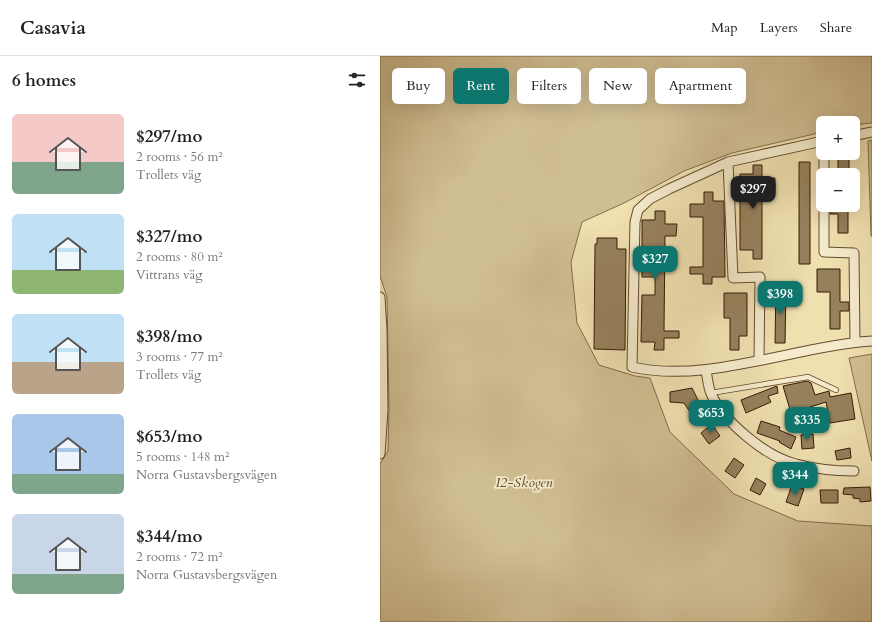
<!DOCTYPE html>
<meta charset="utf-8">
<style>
:root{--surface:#fff;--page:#f2f2f2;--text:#222;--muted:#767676;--line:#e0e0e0;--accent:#0f766e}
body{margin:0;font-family:Cardo,serif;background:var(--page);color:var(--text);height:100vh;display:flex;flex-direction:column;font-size:15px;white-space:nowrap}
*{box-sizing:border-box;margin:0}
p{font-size:13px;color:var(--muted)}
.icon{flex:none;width:22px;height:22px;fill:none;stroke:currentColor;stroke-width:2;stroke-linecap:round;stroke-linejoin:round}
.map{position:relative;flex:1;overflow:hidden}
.drawer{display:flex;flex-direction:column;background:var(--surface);width:380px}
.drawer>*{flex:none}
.banner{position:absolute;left:12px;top:12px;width:380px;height:36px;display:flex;gap:8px}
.controls{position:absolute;left:436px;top:60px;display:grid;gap:8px}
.controls a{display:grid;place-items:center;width:44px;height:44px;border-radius:6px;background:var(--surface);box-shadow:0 4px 16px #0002;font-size:20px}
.price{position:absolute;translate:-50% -34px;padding:0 9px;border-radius:8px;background:var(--accent);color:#fff;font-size:13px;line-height:26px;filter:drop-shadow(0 1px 2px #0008)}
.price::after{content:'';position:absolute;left:50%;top:24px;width:12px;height:9px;margin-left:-6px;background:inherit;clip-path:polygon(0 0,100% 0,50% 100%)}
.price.current{background:#222;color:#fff}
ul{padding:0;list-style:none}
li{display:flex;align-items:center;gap:12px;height:100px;padding:0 12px}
li span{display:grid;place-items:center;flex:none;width:112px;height:80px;border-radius:6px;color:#555}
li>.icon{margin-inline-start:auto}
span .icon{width:48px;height:48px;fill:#fffc;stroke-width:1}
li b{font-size:17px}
h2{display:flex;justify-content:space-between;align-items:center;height:48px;padding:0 12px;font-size:17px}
.tag{padding:0 14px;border-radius:6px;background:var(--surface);box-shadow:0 4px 16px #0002;font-size:14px;line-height:36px}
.tag.current{background:var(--accent);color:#fff}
header{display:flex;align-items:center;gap:24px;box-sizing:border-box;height:56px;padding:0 20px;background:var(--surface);border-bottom:1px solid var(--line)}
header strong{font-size:19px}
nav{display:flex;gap:22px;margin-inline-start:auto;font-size:14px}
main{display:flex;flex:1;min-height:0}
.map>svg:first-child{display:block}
</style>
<header>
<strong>Casavia</strong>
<nav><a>Map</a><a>Layers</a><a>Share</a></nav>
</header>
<main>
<section class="drawer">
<h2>6 homes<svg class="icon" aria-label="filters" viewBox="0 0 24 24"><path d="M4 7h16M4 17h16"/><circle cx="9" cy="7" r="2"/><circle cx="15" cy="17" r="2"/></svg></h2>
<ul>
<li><span style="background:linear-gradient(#f6c9c9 60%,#7fa58c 0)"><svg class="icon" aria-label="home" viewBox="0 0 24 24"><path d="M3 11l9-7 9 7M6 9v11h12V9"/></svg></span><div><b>$297/mo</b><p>2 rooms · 56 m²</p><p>Trollets väg</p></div></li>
<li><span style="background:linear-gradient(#bfe0f5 70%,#8fb573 0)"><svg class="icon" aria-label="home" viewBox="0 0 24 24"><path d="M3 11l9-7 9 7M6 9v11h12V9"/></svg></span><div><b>$327/mo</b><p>2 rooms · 80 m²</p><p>Vittrans väg</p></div></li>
<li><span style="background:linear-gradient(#bfe0f5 60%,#b9a48a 0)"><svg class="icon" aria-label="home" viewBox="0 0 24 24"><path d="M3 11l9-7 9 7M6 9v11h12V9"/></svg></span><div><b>$398/mo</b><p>3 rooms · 77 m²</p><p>Trollets väg</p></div></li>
<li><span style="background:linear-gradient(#a9c7e8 75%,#7fa58c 0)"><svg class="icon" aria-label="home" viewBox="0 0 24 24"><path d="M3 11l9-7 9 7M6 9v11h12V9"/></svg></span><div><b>$653/mo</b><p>5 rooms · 148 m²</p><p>Norra Gustavsbergsvägen</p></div></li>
<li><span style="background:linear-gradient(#c9d6e8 75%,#7fa58c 0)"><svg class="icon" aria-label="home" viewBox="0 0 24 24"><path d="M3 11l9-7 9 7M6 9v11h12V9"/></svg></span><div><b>$344/mo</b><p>2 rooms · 72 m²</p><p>Norra Gustavsbergsvägen</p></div></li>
</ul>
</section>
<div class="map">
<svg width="492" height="566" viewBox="0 0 492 566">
<rect width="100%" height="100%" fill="#efe0b0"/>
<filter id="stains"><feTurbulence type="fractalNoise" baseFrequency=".005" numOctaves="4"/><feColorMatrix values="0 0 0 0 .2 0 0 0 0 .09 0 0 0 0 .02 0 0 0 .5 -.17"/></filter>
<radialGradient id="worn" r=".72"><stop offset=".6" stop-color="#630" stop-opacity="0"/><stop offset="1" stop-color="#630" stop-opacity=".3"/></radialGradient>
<path fill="#d0be93" stroke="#836c4c" d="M 0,0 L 492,0 L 492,67 L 473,69 L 473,67 L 443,67 L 443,76 L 352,97 L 304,115 L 244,147 L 202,166 L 191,206 L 197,267 L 219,309 L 255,320 L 270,322 L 290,376 L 354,438 L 418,465 L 492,470 L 492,566 L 0,566 L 0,408 L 8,395 L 9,352 L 7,241 L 0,220 Z
M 492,84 L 492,180 L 491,180 L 488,85 Z
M 492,298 L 492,405 L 469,302 Z"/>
<path fill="#96815d" stroke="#361a04" d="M 458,98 L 469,98 L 469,119 L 458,119 Z
M 419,106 L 430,106 L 430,208 L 419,208 Z
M 373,109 L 382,109 L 382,122 L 395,122 L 395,134 L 382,133 L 382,203 L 373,203 L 373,194 L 360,194 L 360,118 L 373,118 Z
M 324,136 L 333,136 L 333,145 L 344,145 L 345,221 L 332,221 L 332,228 L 323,228 L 323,218 L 310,218 L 310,211 L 323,211 L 323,161 L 310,161 L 310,148 L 324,148 Z
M 468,149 L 468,177 L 458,177 L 458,158 L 450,158 L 450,150 Z
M 275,155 L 285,155 L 285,168 L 297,168 L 296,180 L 285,180 L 284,275 L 299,275 L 299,282 L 284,282 L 284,294 L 274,294 L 275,286 L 261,286 L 262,239 L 275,239 L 275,221 L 262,221 L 262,164 L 275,164 Z
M 217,182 L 237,182 L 237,193 L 246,193 L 245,294 L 214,293 L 215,188 L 217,188 Z
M 437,213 L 460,213 L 460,246 L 469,246 L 469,255 L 460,255 L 460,273 L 450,273 L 450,236 L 437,236 Z
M 396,231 L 406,231 L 405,287 L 395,287 Z
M 344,237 L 367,237 L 367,280 L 359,280 L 359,294 L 350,294 L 350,262 L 344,262 Z
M 427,325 L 431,327 L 435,339 L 449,335 L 450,341 L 471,337 L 475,363 L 450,367 L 446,346 L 411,357 L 403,330 Z
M 397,330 L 398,337 L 388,340 L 391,346 L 366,357 L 361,344 Z
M 312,332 L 321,350 L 310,356 L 304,347 L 290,346 L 290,336 Z
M 381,365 L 400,371 L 399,374 L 416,381 L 411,393 L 399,386 L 400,385 L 377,377 Z
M 332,368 L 340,380 L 329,388 L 321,377 Z
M 427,378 L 433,378 L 434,392 L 422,393 L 421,379 Z
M 470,392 L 471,402 L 457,404 L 455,395 Z
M 354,402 L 364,409 L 355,422 L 345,415 Z
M 376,422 L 386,428 L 380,439 L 370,434 Z
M 412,429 L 424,433 L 418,450 L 406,446 Z
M 490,431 L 491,445 L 480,446 L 480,443 L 473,442 L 473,439 L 463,438 L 464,432 Z
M 440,434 L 458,434 L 458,447 L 441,447 Z"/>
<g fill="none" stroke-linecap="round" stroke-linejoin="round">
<defs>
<path id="service" d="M 331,337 L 428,321 L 456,334"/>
<path id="minor" d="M 473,80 L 492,76
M 443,85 L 348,106 L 289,133 L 270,143 L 258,154 L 255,166 L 252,311 C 328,328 415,290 492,285
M 348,106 L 353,222 L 380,221 L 379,304
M 444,119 L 444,97
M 444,149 L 444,196 L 474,197 L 475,286
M 0,241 L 2,274 L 3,354 L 0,398
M 326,314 C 327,321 328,328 330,335 C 341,364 386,401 416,408 C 435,413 455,415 474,415"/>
</defs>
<use href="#service" stroke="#644c2f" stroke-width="6"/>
<use href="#minor" stroke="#644c2f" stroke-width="11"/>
<use href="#service" stroke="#f5ebcc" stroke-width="4.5"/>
<use href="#minor" stroke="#f5ebcc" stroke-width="9"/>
</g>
<g text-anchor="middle" stroke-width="3.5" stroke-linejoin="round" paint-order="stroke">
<g font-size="14" font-style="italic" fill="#644b2f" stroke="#f5ebcc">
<text x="144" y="431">I2-Skogen</text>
</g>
</g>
<rect width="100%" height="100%" filter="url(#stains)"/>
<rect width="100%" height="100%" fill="url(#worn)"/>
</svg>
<div class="controls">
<a>+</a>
<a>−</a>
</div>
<b class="price current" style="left:373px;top:154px">$297</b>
<b class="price" style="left:275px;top:224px">$327</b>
<b class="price" style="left:400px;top:259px">$398</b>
<b class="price" style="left:331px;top:378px">$653</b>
<b class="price" style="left:427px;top:385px">$335</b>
<b class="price" style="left:415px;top:440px">$344</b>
<div class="banner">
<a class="tag">Buy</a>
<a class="tag current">Rent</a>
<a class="tag">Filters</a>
<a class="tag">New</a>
<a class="tag">Apartment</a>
</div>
</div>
</main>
